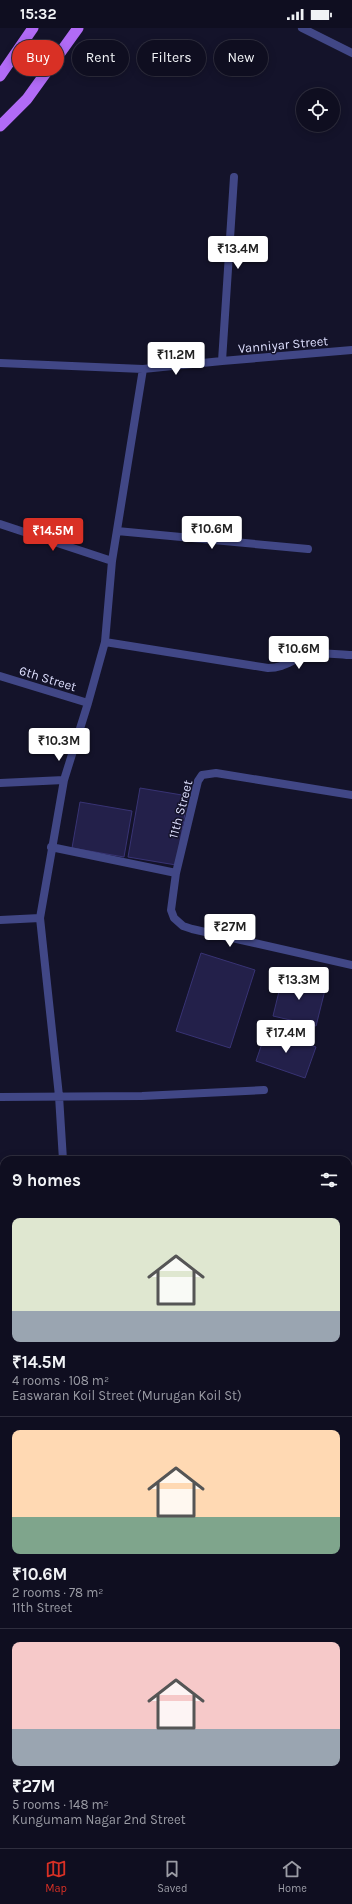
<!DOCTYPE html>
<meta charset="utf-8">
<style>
:root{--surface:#0f0e20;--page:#181729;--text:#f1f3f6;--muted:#9b9ca5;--line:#2f2e3e;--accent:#d93025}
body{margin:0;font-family:Karla,sans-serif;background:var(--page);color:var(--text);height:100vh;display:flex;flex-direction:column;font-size:15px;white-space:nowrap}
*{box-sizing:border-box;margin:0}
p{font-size:13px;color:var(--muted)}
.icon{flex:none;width:22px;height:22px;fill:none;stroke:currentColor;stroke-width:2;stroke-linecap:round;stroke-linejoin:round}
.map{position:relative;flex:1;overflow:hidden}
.drawer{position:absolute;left:0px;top:1128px;width:352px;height:692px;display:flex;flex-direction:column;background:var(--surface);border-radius:12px 12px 0 0;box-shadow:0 2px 10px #0003,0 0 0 1px var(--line)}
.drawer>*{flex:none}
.banner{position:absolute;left:12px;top:12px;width:328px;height:36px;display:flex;gap:8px}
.fabs{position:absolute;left:296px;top:60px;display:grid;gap:8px}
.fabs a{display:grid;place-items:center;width:44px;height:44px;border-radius:50%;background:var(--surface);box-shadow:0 2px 10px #0003,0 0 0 1px var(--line);font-size:20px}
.price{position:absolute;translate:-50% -34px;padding:0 9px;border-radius:4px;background:#fff;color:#222;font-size:13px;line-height:26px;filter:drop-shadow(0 1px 2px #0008)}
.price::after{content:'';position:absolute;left:50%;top:24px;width:12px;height:9px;margin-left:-6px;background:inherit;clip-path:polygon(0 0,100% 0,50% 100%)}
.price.on{background:var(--accent);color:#fff}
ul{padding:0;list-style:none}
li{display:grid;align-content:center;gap:8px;height:212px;padding:0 12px}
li+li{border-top:1px solid var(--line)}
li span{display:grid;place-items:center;height:124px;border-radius:8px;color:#555}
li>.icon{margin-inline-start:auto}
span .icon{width:72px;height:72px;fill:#fffc;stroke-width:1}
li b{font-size:17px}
h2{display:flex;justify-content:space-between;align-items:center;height:48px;padding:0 12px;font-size:17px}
.pill{padding:0 14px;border-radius:18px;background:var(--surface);box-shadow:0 2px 10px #0003,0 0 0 1px var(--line);font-size:14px;line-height:36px}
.pill.on{background:var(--accent);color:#fff}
.status{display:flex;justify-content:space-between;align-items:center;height:28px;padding:0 20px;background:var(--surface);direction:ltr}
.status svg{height:11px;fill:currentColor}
.dock{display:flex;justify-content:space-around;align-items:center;height:56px;border-top:1px solid var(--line);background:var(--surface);font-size:11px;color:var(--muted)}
.dock a{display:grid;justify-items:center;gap:2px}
.dock .on{color:var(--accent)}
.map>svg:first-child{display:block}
</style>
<div class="status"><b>15:32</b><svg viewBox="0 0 49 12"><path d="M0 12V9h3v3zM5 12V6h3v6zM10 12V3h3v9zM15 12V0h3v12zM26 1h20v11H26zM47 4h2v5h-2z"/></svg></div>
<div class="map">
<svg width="352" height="1820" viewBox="0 0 352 1820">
<rect width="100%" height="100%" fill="#14132a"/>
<path fill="#23204a" stroke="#383374" d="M 140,760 L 188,768 L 176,837 L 128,829 Z
M 80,774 L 132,783 L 124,829 L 72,820 Z
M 201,925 L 255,942 L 230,1020 L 176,1003 Z
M 283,947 L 326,958 L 316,998 L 273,988 Z
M 267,1001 L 316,1019 L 305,1050 L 256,1033 Z"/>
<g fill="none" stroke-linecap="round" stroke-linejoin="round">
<path stroke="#414786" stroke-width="8" d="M 52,1816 L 53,1820"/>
<path stroke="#414786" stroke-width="8" d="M 222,333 L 234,149
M 0,335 L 143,341 L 222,333 L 352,322
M 0,496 L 112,533
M 117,503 L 308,521
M 105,614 L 268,640 C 286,640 293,630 308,627 C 322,623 339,627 352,627
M 0,648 L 88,675
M 0,755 L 64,752
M 352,767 L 216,745 L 202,747 L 198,753 L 176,845 L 171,882 L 174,890 L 183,898 L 192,901 L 352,937
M 51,819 L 176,845
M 0,892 L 40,890
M 0,1069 L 142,1068 L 264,1062
M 63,1132 L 59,1068 L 40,890 L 64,752 L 88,675 L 105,614 L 112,533 L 143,341
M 348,1200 L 352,1223
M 0,1242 L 4,1242
M 0,1365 L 4,1365
M 348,1438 L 352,1437
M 0,1558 L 4,1556
M 0,1616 L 4,1618
M 348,1722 L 352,1722"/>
<path stroke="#414786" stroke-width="8" d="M 302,0 L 352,25"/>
<path stroke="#b16bf6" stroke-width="11" d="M 0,48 L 33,0
M 0,98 L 27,71 L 78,0"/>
</g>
<g text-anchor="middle" stroke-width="3" stroke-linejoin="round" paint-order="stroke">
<g font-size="13" fill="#dddefd" stroke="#14132a">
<text transform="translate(283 316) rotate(-5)" y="5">Vanniyar Street</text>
<text transform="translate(48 650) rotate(17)" y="5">6th Street</text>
<text transform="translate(180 781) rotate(-75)" y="5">11th Street</text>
</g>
</g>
</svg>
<div class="fabs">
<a><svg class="icon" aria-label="locate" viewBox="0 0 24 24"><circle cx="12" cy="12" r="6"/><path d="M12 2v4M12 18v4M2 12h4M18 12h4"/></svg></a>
</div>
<b class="price" style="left:238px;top:242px">₹13.4M</b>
<b class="price" style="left:176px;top:348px">₹11.2M</b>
<b class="price" style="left:212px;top:522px">₹10.6M</b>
<b class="price on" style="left:53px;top:524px">₹14.5M</b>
<b class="price" style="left:299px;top:642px">₹10.6M</b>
<b class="price" style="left:59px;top:734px">₹10.3M</b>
<b class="price" style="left:230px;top:920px">₹27M</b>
<b class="price" style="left:299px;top:973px">₹13.3M</b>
<b class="price" style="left:286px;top:1026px">₹17.4M</b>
<div class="banner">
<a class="pill on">Buy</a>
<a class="pill">Rent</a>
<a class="pill">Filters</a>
<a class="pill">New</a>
</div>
<section class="drawer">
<h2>9 homes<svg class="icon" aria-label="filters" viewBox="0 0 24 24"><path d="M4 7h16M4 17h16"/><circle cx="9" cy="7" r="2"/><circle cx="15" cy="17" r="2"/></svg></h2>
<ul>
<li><span style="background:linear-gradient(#dfe7d0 75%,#9aa5b1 0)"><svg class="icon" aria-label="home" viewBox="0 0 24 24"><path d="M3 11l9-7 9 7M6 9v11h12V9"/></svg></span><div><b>₹14.5M</b><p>4 rooms · 108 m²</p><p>Easwaran Koil Street (Murugan Koil St)</p></div></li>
<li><span style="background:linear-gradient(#ffd9b3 70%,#7fa58c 0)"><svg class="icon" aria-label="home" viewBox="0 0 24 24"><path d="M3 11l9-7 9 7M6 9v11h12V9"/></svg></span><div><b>₹10.6M</b><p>2 rooms · 78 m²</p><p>11th Street</p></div></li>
<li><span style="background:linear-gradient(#f6c9c9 70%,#9aa5b1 0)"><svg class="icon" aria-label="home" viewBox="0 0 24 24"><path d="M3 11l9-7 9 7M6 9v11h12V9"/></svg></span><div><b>₹27M</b><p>5 rooms · 148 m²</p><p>Kungumam Nagar 2nd Street</p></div></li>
</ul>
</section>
</div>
<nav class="dock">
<a class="on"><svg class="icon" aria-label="map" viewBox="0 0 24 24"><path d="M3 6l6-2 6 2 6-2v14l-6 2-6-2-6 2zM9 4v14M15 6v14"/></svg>Map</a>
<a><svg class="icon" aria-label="saved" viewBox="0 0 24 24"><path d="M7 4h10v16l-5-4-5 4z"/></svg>Saved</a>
<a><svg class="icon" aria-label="home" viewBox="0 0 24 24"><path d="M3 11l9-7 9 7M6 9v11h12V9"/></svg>Home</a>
</nav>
